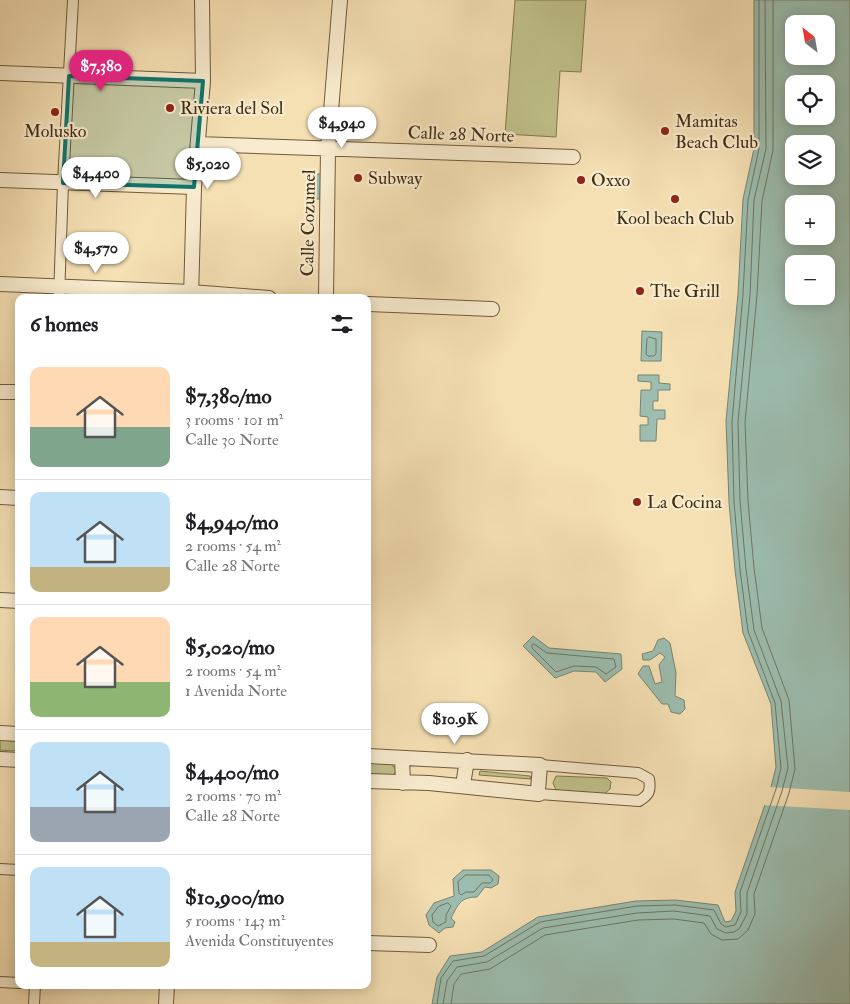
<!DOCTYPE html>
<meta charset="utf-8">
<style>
:root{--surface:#fff;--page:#f6f6f6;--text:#202124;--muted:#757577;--line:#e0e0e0;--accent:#db2777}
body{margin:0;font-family:"IM FELL Double Pica",serif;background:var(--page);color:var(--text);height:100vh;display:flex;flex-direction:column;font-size:19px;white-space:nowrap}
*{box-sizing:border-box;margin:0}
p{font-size:16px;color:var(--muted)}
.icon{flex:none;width:28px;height:28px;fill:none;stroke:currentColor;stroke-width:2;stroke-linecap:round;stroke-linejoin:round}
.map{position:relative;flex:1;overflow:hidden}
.sheet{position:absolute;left:15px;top:294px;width:356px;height:695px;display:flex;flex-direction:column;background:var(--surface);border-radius:10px;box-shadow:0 2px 12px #0003}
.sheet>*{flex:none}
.needle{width:32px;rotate:329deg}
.controls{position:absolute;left:785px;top:15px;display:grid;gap:10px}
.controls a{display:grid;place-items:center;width:50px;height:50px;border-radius:10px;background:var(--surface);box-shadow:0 2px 12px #0003;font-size:25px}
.price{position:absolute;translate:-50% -42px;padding:0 11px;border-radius:18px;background:#fff;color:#222;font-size:16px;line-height:32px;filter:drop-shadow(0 1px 2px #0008)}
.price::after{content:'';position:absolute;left:50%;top:30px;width:15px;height:11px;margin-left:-8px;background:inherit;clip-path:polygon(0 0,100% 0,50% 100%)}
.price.active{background:var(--accent);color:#fff}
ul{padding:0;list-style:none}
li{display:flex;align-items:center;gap:15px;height:125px;padding:0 15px}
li+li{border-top:1px solid var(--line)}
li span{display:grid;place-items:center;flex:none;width:140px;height:100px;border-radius:10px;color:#555}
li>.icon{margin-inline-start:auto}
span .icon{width:60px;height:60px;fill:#fffc;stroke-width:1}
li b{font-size:21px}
h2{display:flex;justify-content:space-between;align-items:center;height:60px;padding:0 15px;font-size:21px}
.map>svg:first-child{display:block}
</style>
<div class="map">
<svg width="850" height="1004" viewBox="0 0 850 1004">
<rect width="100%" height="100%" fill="#f5e0b4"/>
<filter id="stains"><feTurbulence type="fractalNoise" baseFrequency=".004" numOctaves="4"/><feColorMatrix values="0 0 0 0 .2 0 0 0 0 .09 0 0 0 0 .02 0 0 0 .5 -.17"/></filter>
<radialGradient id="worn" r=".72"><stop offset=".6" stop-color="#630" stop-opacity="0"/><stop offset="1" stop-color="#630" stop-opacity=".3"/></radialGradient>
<path fill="#c0c18a" stroke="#81784e" d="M 515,0 L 586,0 L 581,72 L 560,71 L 556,137 L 505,134 Z
M 0,737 L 19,740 L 19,748 L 13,751 L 0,750 Z
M 368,762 L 390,762 L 396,770 L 393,777 L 368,778 Z
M 480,771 L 530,776 L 531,779 L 479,775 Z
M 556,776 L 607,778 L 611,782 L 610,789 L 604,794 L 556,790 L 553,783 Z"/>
<path fill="#9cbdaf" stroke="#788471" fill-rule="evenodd" d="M 754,0 L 850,0 L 850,1004 L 432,1004 L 437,977 L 450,956 L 482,952 L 538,917 L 636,901 L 675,900 L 718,905 L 725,922 L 731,921 L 736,911 L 735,892 L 771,787 L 776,767 L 771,704 L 743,633 L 735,570 L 729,502 L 726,421 L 738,294 L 743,199 L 754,149 ZM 794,24 L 826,24 L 826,56 L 794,56 ZM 794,84 L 826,84 L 826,116 L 794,116 ZM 794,144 L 826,144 L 826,176 L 794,176 ZM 794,204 L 826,204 L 826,236 L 794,236 ZM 794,264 L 826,264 L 826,296 L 794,296 Z
M 314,174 L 321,174 L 320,199 L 313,199 Z
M 642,331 L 662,332 L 661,361 L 641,361 Z
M 638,375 L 659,375 L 659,383 L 670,384 L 670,390 L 658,390 L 658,401 L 653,401 L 653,410 L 665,410 L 665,419 L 657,419 L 656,441 L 640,441 L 640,425 L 648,425 L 648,417 L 640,416 L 641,390 L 651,390 L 651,382 L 638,381 Z
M 533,636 L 549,648 L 621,654 L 622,669 L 605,682 L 596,672 L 574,671 L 555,678 L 523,646 Z
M 664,638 L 670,643 L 676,673 L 675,696 L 684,700 L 685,709 L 680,714 L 671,712 L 668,704 L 662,704 L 638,674 L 643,666 L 649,666 L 655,684 L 662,682 L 659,665 L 665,657 L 660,653 L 650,660 L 643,660 L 642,654 L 653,651 L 658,640 Z
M 463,870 L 491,870 L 499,876 L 498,884 L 491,888 L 485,887 L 477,897 C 460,897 458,905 451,918 L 455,922 L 453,927 L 445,928 L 439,933 L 429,925 L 426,915 L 434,903 L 454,896 L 453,879 Z"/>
<path fill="#f5e0b4" d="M 769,787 L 850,792 L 850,810 L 762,805 Z"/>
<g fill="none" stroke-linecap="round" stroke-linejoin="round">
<path stroke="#6f7661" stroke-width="1" d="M 649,337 L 656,339 L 656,354 L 654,356 L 648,356 L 646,354 L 647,339 Z
M 534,644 L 547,653 L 614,659 L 616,667 L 606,674 L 596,667 L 574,666 L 556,672 L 532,648 L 532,645 Z
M 466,875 L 489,875 L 493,880 L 490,883 L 482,883 L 474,892 L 466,892 L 461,895 L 459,893 L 458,882 Z
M 448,903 L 451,906 L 446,915 L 446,922 L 438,926 L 433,922 L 432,915 L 438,907 Z
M 437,1004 L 441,978 L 453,961 L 484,956 L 540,922 L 637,906 L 675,905 L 714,910 L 721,924 L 726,927 L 735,925 L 741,912 L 740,892 L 776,789 L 781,768 L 775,703 L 748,631 L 740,570 L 734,502 L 732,422 L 743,294 L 748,200 L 759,149 L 759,0
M 443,1004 L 447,981 L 457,967 L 487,962 L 543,928 L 637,913 L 674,911 L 710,916 L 717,929 L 726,933 L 734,932 L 739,929 L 747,914 L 747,893 L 782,791 L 788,768 L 781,701 L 754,630 L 746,569 L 740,501 L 738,422 L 750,295 L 754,200 L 766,149 L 765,0
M 451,1004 L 454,984 L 461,974 L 490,969 L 545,935 L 638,920 L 674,919 L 704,923 L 711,934 L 722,940 L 738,939 L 748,930 L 755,914 L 754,894 L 789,793 L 795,769 L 789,700 L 762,628 L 754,568 L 748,501 L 745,422 L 757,295 L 762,201 L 773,150 L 773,0"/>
<defs>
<path id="pedestrian" d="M 59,298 L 63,183 L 73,0
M 539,794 L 639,801 C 649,795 651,791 649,779 L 638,773 L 540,765
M 0,869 L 19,870
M 0,982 L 19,983
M 34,1004 L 35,985"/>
<path id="minor" d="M 0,73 L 203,81
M 198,144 L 573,157
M 0,180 L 194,187
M 0,284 L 191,292 L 269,298
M 191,298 L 194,187 L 203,81 L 202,0
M 326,298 L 328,148 L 340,0
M 368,304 L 492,309
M 0,392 L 19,392
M 0,497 L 19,498
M 0,600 L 19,601
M 0,733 L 19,734
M 368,756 L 540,765 L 538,790 L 539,794 L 429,783 L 368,781
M 402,758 L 403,783
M 0,759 L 19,760
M 463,785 L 467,760
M 368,943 L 429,945
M 166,1004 L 167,985"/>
</defs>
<use href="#pedestrian" stroke="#6f5a3b" stroke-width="12"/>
<use href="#minor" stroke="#6f5a3b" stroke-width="16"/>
<use href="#pedestrian" stroke="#f8ebce" stroke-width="10"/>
<use href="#minor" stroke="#f8ebce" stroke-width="14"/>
</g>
<path fill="#0f766e" fill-opacity="0.2" stroke="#0f766e" stroke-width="4" stroke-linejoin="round" d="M 69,76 L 203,81 L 194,187 L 63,183 Z"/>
<g fill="#8f2418" stroke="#f8ebce" stroke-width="2">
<circle cx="170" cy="108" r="5"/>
<circle cx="55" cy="112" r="5"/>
<circle cx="665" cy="131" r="5"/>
<circle cx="358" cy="178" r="5"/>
<circle cx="581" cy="180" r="5"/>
<circle cx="675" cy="199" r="5"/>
<circle cx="640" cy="291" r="5"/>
<circle cx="637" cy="502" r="5"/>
</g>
<g text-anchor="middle" stroke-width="4.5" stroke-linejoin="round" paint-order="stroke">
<g font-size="18" fill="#422e13" stroke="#f8ebce" text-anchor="start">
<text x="180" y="114">Riviera del Sol</text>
<text x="675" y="127">Mamitas<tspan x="675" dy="21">Beach Club</tspan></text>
<text x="55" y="137" text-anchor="middle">Molusko</text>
<text x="368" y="184">Subway</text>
<text x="591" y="186">Oxxo</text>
<text x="675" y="224" text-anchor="middle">Kool beach Club</text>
<text x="650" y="297">The Grill</text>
<text x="647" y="508">La Cocina</text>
</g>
<g font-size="18" fill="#422e13" stroke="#f8ebce">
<text transform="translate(461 134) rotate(2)" y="6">Calle 28 Norte</text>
<text transform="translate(308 223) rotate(-89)" y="6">Calle Cozumel</text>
</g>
</g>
<rect width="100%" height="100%" filter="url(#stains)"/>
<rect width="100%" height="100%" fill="url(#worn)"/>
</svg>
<div class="controls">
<a><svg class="needle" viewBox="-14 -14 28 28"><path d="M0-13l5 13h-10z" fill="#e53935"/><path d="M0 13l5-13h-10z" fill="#757577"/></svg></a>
<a><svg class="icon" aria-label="locate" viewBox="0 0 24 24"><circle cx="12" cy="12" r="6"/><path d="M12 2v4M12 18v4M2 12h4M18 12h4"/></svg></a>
<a><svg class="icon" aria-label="layers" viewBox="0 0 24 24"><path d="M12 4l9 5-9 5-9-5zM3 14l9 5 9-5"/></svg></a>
<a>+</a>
<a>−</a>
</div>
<b class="price active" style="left:101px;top:92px">$7,380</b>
<b class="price" style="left:342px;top:149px">$4,940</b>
<b class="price" style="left:208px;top:190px">$5,020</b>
<b class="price" style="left:96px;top:199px">$4,400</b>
<b class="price" style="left:96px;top:274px">$4,570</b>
<b class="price" style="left:455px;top:745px">$10.9K</b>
<section class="sheet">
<h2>6 homes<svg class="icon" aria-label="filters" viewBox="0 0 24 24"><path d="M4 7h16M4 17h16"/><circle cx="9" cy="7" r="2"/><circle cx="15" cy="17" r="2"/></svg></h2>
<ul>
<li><span style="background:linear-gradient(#ffd9b3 60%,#7fa58c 0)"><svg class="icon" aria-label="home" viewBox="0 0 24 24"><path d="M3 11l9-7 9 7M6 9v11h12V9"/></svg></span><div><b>$7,380/mo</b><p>3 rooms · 101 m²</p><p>Calle 30 Norte</p></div></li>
<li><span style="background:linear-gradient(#bfe0f5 75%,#c2b280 0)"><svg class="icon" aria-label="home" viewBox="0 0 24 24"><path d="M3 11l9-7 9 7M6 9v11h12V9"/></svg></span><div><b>$4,940/mo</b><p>2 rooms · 54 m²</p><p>Calle 28 Norte</p></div></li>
<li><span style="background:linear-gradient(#ffd9b3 65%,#8fb573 0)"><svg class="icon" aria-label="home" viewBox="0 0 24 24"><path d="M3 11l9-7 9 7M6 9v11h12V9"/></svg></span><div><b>$5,020/mo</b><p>2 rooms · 54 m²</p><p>1 Avenida Norte</p></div></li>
<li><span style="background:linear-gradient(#bfe0f5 65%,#9aa5b1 0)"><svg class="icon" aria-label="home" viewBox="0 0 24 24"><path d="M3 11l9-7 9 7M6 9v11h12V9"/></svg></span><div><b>$4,400/mo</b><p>2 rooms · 70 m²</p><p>Calle 28 Norte</p></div></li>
<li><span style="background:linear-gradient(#bfe0f5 75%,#c2b280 0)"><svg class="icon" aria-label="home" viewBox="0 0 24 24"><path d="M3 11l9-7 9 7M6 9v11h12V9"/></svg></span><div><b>$10,900/mo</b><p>5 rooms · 143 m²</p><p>Avenida Constituyentes</p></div></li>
</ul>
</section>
</div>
